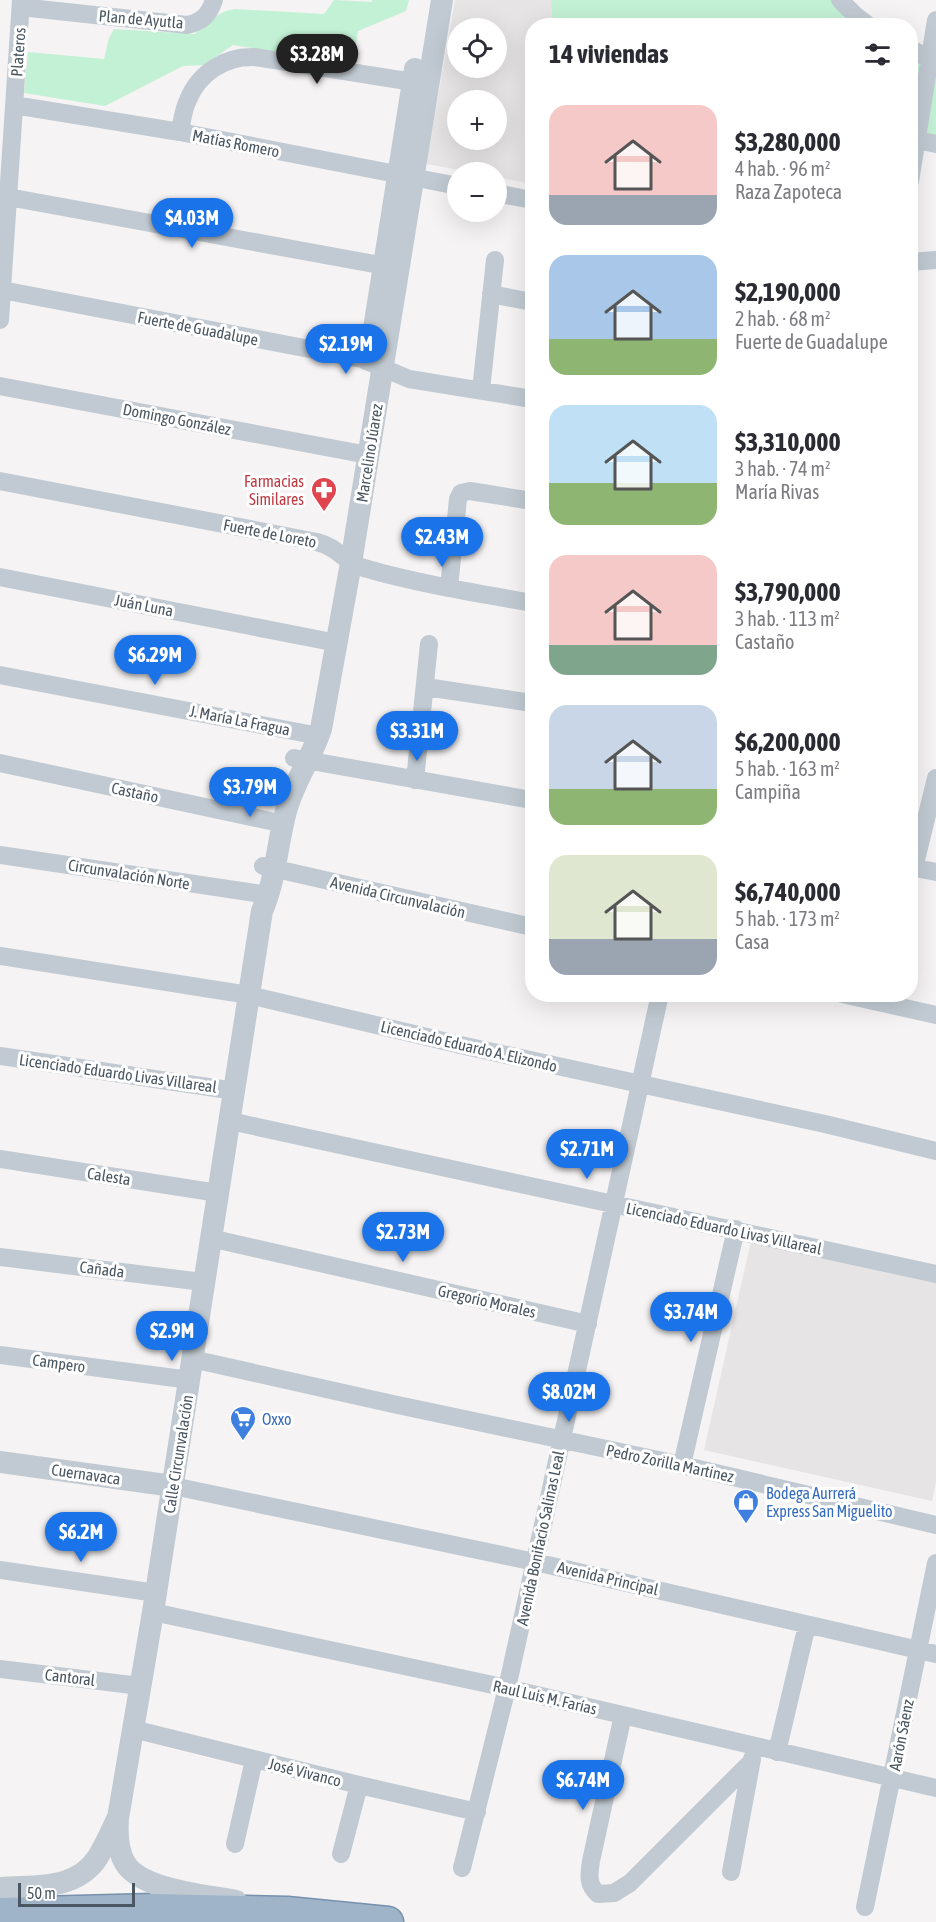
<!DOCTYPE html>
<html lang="es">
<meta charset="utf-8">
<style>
:root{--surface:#fff;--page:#f2f2f3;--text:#2b2b33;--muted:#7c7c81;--accent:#1a73e8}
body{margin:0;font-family:"Asap Condensed",sans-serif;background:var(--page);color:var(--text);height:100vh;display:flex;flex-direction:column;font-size:22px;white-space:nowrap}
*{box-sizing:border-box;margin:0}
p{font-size:20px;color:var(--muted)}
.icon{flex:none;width:33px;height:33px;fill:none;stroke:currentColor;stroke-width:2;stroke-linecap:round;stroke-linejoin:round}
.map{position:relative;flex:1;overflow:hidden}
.drawer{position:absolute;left:525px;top:18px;width:393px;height:984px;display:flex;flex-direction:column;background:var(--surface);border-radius:24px;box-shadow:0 6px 24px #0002}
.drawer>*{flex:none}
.controls{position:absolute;left:447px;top:18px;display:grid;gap:12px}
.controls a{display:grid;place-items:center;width:60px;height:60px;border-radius:50%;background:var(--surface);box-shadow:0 6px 24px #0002;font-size:30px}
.scale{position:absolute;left:18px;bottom:15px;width:117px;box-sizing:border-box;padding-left:6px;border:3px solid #4a5661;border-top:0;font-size:16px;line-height:21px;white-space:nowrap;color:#4a5661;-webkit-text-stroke:4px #fff;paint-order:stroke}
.price{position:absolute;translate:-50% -51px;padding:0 14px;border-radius:21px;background:var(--accent);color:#fff;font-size:20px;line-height:39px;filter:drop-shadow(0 2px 3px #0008)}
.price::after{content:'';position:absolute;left:50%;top:36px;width:18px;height:14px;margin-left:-9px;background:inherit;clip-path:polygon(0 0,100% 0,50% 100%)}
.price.selected{background:#222;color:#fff}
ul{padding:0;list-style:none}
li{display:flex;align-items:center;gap:18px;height:150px;padding:0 24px}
li span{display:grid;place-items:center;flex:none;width:168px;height:120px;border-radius:18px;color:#555}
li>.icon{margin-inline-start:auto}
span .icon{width:72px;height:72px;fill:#fffc;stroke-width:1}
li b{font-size:26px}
h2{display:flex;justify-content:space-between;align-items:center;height:72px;padding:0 24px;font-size:26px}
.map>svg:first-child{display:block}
</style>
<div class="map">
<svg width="936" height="1922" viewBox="0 0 936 1922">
<rect width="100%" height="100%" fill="#f5f3f3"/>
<path fill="#e6e4e5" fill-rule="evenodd" d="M 455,0 L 551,0 L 552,23 L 555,25 L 532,26 L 532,184 L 497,177 L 496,172 L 471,172 L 426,164 ZM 458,28 L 496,28 L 496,68 L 458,68 ZM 458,100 L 496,100 L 496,140 L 458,140 Z
M 751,1241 L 936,1283 L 936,1482 L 932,1501 L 704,1450 Z"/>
<path fill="#c3f1d5" d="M 334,0 L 372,2 L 372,0 L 409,0 L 406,11 L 358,31 L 353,65 L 233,45 L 204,65 L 183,66 L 105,106 L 24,93 L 28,52 L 104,59 L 109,38 L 114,29 L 195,34 C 207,23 218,11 235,9 L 324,14 Z
M 551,0 L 840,0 L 876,25 L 555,25 L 552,23 Z
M 910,47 L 936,60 L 936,144 L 918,140 L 923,102 L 911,93 Z"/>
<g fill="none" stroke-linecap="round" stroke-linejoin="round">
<defs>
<path id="trunk" d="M 0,1913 L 153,1909 L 287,1912 L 388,1922"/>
</defs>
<use href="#trunk" stroke="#7690ad" stroke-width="33"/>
<path stroke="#c1cad2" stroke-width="18" d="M 840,0 L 856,16 L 869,26
M 21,7 L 187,25 C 202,22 209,15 214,0
M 910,48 L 929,59 L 936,60
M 14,105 L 180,132 L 458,186
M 180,132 C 182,122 183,110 188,100 C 199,73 225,56 254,57 L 426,84
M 918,140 L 936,144
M 910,181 L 936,20
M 496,193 L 532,200
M 8,197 L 396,268
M 910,262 L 936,260
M 2,290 L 362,359 L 409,379 L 532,399
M 491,294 L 532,302
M 0,320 L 21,0
M 0,386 L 368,455
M 481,390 L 495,260
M 0,481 L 317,542 C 340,548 343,562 364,568 C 419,584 477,593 532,603
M 0,577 L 337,643
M 449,588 L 458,499 L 461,493 L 470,491 L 532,501
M 0,675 L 319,736
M 426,687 L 532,703
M 294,758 L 532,800
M 0,763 L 270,821
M 415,780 L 429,644
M 0,855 L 269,895
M 263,866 L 532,927
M 910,867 L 936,872
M 914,868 L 936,778
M 0,956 L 249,995 L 465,1046 L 825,1124 L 936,1151
M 842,994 L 936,1015
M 0,1056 L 235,1091
M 230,1121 L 936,1274
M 0,1159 L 218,1193
M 210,1238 L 588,1324
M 0,1257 L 203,1282
M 0,1355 L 190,1380
M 192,1359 L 393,1404 L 682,1465 L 936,1525
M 682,1465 L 736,1229
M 173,1486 L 535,1562 L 936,1654
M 0,1570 L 156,1593
M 153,1612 L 507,1688 L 936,1788
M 0,1669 L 140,1686
M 623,1715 L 591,1861 C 589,1875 587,1884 598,1894 L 614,1893 L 630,1883 L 751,1762
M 133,1729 L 359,1785 L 477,1812
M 777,1752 L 807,1625
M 235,1844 L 254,1760
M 341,1854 L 359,1785
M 462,1868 L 507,1688 L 660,994
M 731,1872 L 752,1759
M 865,1907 L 936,1563"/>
<path stroke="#c1cad2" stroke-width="22" d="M 369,360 L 415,69
M 0,1462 L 173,1486
M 0,1888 C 36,1885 76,1891 98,1857 C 105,1845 111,1832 117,1819
M 236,1901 C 206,1895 141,1890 125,1863 C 117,1850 117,1833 118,1818 L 153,1612 L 262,911 C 276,879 277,844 286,811 C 294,782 312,757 321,729 L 351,563 L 442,0"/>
<use href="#trunk" stroke="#9fb4c9" stroke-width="30"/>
</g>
<defs>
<symbol id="pharmacy-pin" viewBox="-11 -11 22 30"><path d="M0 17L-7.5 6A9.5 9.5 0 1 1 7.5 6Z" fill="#e0444e" stroke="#fff"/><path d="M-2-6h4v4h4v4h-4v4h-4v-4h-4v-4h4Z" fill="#fff"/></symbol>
<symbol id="supermarket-pin" viewBox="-11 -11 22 30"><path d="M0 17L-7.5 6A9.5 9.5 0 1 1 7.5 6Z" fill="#3f7fe0" stroke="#fff"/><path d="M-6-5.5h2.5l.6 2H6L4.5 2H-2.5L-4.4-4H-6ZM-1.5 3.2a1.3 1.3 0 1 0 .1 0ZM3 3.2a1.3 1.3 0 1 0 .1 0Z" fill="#fff"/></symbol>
<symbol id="shop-pin" viewBox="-11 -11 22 30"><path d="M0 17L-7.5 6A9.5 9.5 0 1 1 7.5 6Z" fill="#3f7fe0" stroke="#fff"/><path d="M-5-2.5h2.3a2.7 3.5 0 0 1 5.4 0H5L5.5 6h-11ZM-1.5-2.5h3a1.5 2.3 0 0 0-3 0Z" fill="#fff"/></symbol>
</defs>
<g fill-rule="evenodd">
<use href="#pharmacy-pin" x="309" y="475" width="30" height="40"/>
<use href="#supermarket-pin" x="228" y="1404" width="30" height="40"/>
<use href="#shop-pin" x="731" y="1487" width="30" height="40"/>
</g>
<g text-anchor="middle" stroke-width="6" stroke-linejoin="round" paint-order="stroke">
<g font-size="16" fill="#4a5661" stroke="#fff">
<text transform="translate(141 19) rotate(5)" y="6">Plan de Ayutla</text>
<text transform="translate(18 52) rotate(-86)" y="6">Plateros</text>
<text transform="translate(236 143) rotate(11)" y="6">Matías Romero</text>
<text transform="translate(198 328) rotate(11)" y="6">Fuerte de Guadalupe</text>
<text transform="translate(177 419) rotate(11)" y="6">Domingo González</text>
<text transform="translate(369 453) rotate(-81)" y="6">Marcelino Júarez</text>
<text transform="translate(270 533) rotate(11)" y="6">Fuerte de Loreto</text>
<text transform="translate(144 605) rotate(11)" y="6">Juán Luna</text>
<text transform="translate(240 720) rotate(11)" y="6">J. María La Fragua</text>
<text transform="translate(135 792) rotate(12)" y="6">Castaño</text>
<text transform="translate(129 874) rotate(9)" y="6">Circunvalación Norte</text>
<text transform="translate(398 897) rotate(13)" y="6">Avenida Circunvalación</text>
<text transform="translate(469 1046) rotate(13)" y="6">Licenciado Eduardo A. Elizondo</text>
<text transform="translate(118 1073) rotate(8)" y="6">Licenciado Eduardo Livas Villareal</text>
<text transform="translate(109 1176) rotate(9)" y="6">Calesta</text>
<text transform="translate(724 1228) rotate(12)" y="6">Licenciado Eduardo Livas Villareal</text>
<text transform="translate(102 1269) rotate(7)" y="6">Cañada</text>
<text transform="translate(487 1301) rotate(13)" y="6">Gregorio Morales</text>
<text transform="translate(59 1363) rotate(8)" y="6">Campero</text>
<text transform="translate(178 1454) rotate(-81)" y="6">Calle Circunvalación</text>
<text transform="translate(670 1463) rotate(12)" y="6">Pedro Zorilla Martinez</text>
<text transform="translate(86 1474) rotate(8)" y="6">Cuernavaca</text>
<text transform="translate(540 1538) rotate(-78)" y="6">Avenida Bonifacio Salinas Leal</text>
<text transform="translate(608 1578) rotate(13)" y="6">Avenida Principal</text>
<text transform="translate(70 1677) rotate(7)" y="6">Cantoral</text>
<text transform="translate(545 1697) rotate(13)" y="6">Raul Luis M. Farías</text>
<text transform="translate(901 1735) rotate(-79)" y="6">Aarón Sáenz</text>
<text transform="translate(305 1772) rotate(14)" y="6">José Vivanco</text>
</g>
<g font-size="16" fill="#be3a42" stroke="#fff" text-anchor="end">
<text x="304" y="487">Farmacias<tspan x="304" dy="18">Similares</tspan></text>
</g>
<g font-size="16" fill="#366cbe" stroke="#fff" text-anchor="start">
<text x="262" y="1425">Oxxo</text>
<text x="766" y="1499">Bodega Aurrerá<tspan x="766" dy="18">Express San Miguelito</tspan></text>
</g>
</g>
</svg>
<div class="controls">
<a><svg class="icon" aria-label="locate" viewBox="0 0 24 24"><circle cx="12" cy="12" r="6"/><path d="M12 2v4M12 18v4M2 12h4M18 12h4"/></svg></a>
<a>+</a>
<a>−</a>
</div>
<div class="scale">50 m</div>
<b class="price selected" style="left:317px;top:85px">$3.28M</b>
<b class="price" style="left:192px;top:249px">$4.03M</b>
<b class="price" style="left:346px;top:375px">$2.19M</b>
<b class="price" style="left:442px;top:568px">$2.43M</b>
<b class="price" style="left:155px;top:686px">$6.29M</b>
<b class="price" style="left:417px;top:762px">$3.31M</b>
<b class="price" style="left:250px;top:818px">$3.79M</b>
<b class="price" style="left:587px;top:1180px">$2.71M</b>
<b class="price" style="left:403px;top:1263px">$2.73M</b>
<b class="price" style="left:691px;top:1343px">$3.74M</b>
<b class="price" style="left:172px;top:1362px">$2.9M</b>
<b class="price" style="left:569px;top:1423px">$8.02M</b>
<b class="price" style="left:81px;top:1563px">$6.2M</b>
<b class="price" style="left:583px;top:1811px">$6.74M</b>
<section class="drawer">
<h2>14 viviendas<svg class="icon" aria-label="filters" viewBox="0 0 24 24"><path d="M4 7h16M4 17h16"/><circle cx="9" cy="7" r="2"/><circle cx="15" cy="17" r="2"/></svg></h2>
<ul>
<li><span style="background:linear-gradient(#f6c9c9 75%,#9aa5b1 0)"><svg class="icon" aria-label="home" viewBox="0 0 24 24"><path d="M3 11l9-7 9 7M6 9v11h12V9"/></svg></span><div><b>$3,280,000</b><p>4 hab. · 96 m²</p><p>Raza Zapoteca</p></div></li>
<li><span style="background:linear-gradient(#a9c7e8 70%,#8fb573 0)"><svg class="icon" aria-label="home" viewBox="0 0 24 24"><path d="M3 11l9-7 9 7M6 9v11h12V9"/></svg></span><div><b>$2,190,000</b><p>2 hab. · 68 m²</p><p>Fuerte de Guadalupe</p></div></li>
<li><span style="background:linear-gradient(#bfe0f5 65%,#8fb573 0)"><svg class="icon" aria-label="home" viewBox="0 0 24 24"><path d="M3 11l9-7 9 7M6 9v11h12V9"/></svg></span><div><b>$3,310,000</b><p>3 hab. · 74 m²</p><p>María Rivas</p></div></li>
<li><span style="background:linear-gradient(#f6c9c9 75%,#7fa58c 0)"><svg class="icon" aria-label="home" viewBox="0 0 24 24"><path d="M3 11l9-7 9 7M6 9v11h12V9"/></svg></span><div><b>$3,790,000</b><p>3 hab. · 113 m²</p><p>Castaño</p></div></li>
<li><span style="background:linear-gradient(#c9d6e8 70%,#8fb573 0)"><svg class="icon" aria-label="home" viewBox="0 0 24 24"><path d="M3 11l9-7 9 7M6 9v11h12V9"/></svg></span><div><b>$6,200,000</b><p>5 hab. · 163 m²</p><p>Campiña</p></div></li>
<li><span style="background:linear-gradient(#dfe7d0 70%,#9aa5b1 0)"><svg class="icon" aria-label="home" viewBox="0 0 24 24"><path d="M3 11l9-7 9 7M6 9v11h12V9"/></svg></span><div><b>$6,740,000</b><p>5 hab. · 173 m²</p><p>Casa</p></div></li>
</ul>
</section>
</div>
